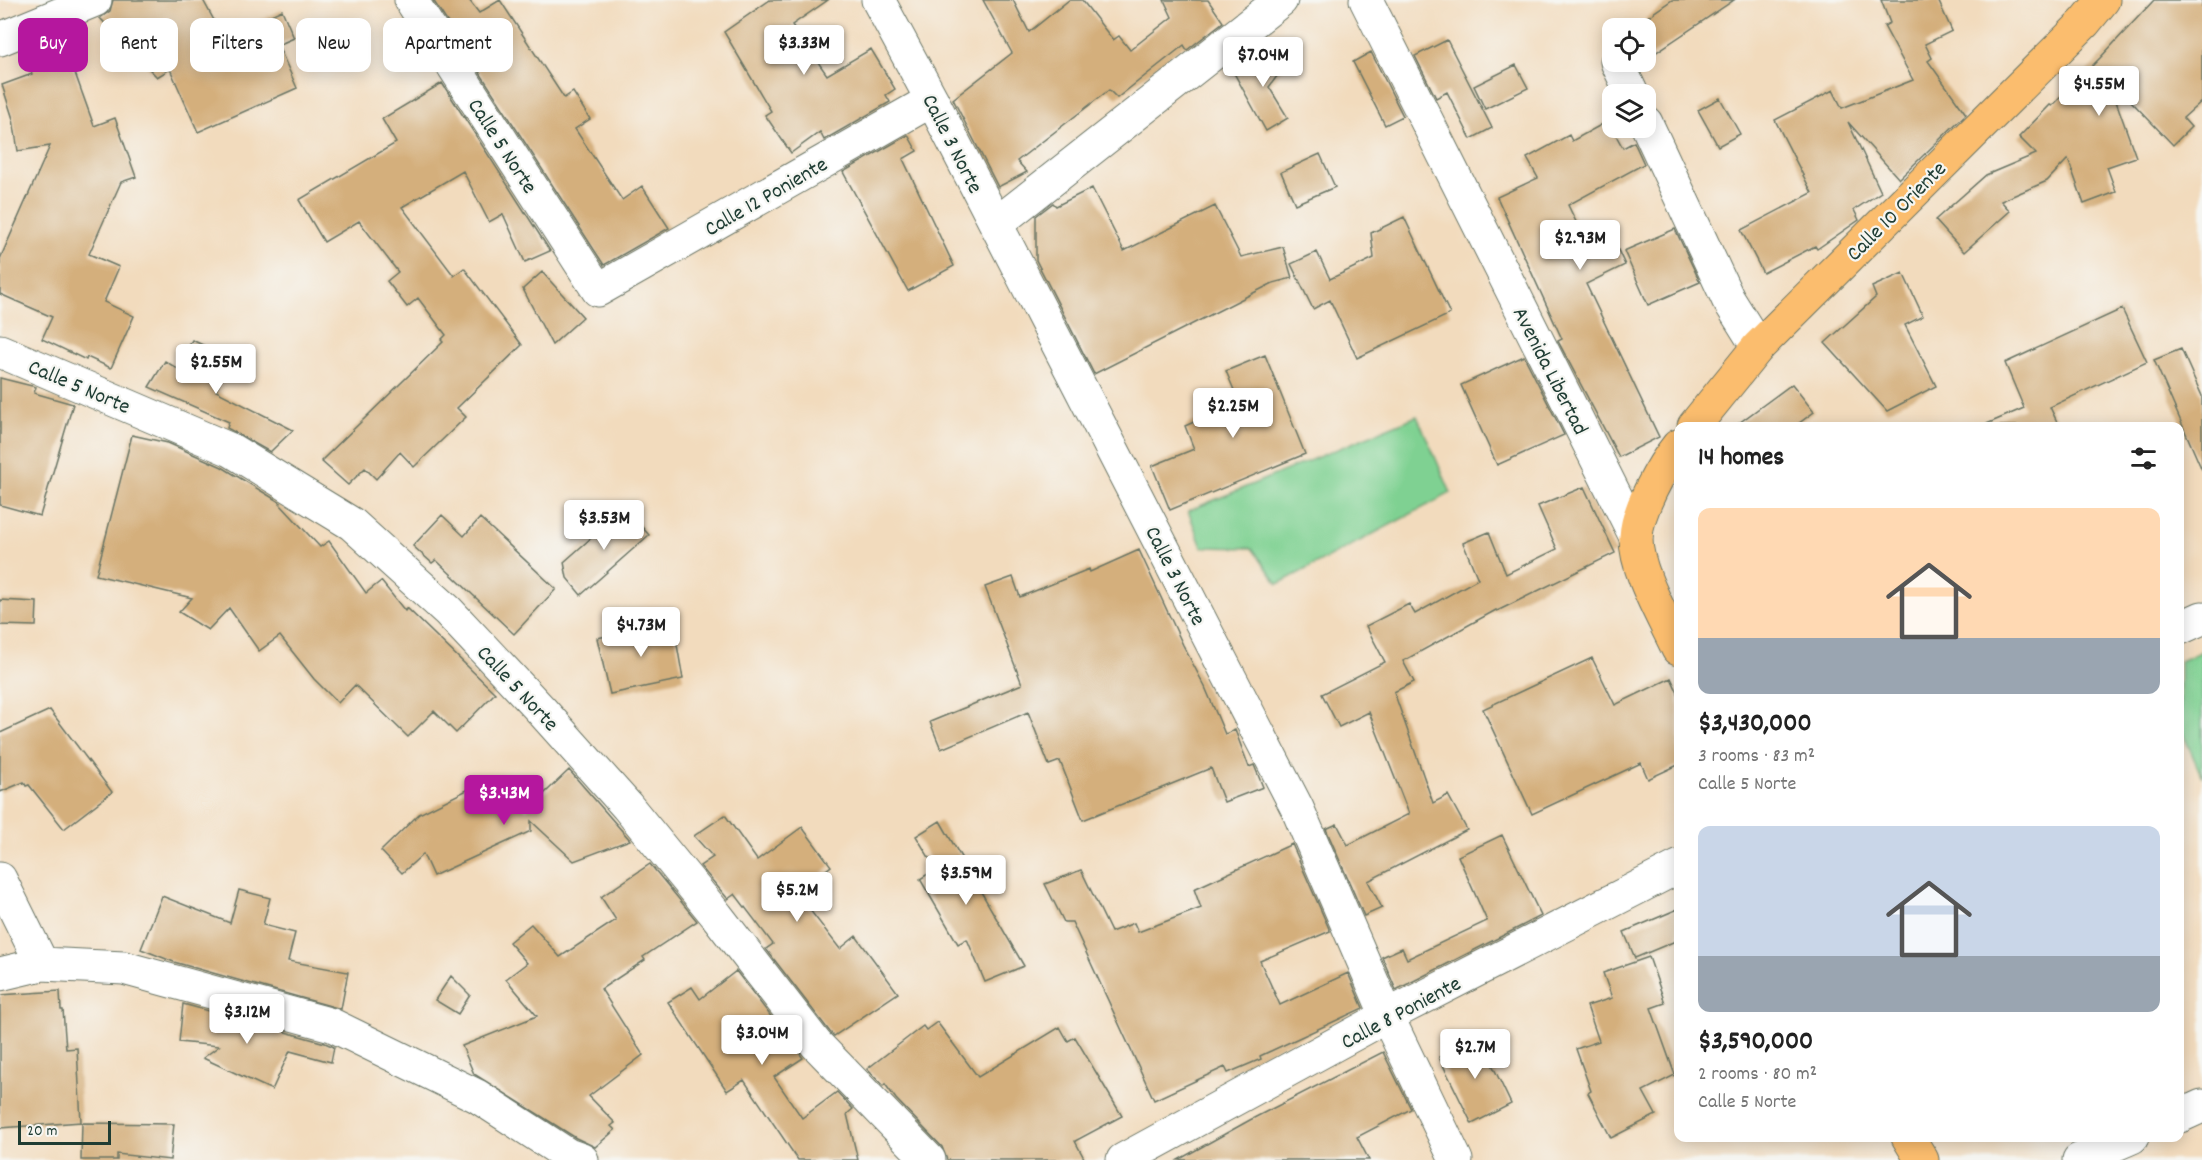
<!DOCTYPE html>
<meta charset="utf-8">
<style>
:root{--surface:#fff;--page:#f2f2f2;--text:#222;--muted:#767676;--accent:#b5179e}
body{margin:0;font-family:Dekko,sans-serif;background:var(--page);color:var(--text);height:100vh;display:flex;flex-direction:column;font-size:22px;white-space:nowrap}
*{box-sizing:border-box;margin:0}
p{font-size:20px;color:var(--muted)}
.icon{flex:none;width:33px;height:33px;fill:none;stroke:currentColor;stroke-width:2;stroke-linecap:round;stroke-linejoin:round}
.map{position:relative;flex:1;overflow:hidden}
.details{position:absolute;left:1674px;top:422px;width:510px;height:720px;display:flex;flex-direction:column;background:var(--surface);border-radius:12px;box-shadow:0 3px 15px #0003}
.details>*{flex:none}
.guide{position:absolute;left:18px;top:18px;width:570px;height:54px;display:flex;gap:12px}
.fabs{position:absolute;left:1602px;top:18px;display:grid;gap:12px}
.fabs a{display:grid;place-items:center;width:54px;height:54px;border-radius:12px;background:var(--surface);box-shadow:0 3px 15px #0003;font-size:30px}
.scale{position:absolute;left:18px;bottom:15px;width:93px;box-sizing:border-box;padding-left:6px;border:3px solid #1f3d34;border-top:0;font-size:16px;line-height:21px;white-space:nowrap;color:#1f3d34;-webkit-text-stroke:4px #f6f6f2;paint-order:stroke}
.price{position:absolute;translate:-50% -51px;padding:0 14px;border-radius:6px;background:#fff;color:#222;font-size:20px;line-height:39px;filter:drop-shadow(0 2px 3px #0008)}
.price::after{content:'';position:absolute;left:50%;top:36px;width:18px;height:14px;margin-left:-9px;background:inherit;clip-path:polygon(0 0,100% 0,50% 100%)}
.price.active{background:var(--accent);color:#fff}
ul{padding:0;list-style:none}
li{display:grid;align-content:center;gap:12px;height:318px;padding:0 24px}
li span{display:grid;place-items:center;height:186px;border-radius:12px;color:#555}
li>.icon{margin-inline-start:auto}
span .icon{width:108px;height:108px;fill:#fffc;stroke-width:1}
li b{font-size:26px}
h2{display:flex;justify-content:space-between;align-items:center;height:72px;padding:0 24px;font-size:26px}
.tag{padding:0 21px;border-radius:12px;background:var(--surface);box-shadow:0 3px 15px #0003;font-size:21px;line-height:54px}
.tag.active{background:var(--accent);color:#fff}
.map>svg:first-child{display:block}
</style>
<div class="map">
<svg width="2202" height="1160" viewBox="0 0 2202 1160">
<rect width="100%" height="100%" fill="#f6f6f2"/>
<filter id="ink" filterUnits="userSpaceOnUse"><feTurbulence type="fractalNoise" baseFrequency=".0167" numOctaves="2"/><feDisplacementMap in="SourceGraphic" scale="12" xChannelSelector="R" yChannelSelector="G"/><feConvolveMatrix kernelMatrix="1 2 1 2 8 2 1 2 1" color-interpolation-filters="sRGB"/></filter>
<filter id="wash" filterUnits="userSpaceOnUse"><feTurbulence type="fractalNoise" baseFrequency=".008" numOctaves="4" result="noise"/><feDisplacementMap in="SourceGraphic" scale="24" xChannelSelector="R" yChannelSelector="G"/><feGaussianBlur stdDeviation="1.35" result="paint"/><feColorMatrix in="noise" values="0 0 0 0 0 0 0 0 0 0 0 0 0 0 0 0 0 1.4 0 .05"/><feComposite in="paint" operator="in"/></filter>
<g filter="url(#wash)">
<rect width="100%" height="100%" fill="#f2dbbd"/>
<path fill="#7fd192" stroke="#4f8763" stroke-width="1.5" d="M 1417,416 L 1451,493 L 1278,584 L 1252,548 L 1202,547 L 1188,511 Z
M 2202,651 L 2202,777 L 2180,727 L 2180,661 Z"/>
<g id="blocks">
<path fill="#d4af7c" d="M 113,0 L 203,0 L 223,37 L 282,10 L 294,38 L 278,45 L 297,88 L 198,132 L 170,69 L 157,77 L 100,18 L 110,11 Z
M 433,0 L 469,0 L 479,13 L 500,0 L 564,98 L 573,92 L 590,119 L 575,129 L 622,200 L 642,186 L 669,228 L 604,265 Z
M 770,0 L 828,0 L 792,25 L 827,75 L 871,49 L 895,89 L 886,95 L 890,102 L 824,140 L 820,132 L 791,153 L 765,115 L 771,111 L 724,32 Z
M 983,0 L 1013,0 L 1029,32 L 1069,0 L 1082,0 L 1113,40 L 1119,36 L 1130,50 L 1172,17 L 1164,0 L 1208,0 L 1223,22 L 1187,50 L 1184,45 L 1117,98 L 1109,90 L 1017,161 L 1027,172 L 998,187 L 953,99 L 1012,53 Z
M 1672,0 L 1734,0 L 1646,59 L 1646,18 Z
M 1881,0 L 1938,0 L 1952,31 L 1925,44 L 1932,58 L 1928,61 L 1966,114 L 1899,179 L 1848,122 L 1881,192 L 1854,210 L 1859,220 L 1817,249 L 1815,246 L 1763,273 L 1741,230 L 1812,193 L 1775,120 L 1833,90 L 1842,108 L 1913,80 L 1884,26 L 1890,23 Z
M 2154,0 L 2202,0 L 2202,101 L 2183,118 L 2191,127 L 2173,145 L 2107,76 L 2136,157 L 2107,167 L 2116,192 L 2084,204 L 2068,159 L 2047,181 L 2001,201 L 2010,211 L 1964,252 L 1935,220 L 1986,175 L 2036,154 L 2019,137 L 2050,105 L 2052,106 L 2100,58 Z
M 61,34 L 94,126 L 115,118 L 136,177 L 121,182 L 89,254 L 119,267 L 104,302 L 134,316 L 111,368 L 87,357 L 86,360 L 42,339 L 52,317 L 0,294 L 0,259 L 50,146 L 18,151 L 13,119 L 2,85 L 32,74 L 27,59 L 42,54 L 38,44 Z
M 1447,40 L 1492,128 L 1471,139 L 1447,92 L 1436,98 L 1415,56 Z
M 1278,47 L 1283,68 L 1269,87 L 1288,118 L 1266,131 L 1234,73 Z
M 1371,52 L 1403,116 L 1385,125 L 1353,62 Z
M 1516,65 L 1528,88 L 1485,109 L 1474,86 Z
M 442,83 L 550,251 L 525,262 L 503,214 L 489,222 L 463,171 L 402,207 L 454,276 L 464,268 L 522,345 L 457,408 L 466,417 L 414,467 L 400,452 L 376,479 L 365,468 L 348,485 L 321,461 L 443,342 L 441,340 L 446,335 L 418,298 L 407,307 L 387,281 L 398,272 L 359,221 L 324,242 L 299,200 L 396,143 L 382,119 Z
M 1720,98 L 1740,134 L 1718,146 L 1698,110 Z
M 1608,121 L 1623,148 L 1634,142 L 1644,164 L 1568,205 L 1588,247 L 1611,235 L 1625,265 L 1586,284 L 1659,437 L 1619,457 L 1558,341 L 1562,339 L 1497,197 L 1538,178 L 1527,158 L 1569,135 L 1572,141 Z
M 908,135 L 917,151 L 903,159 L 954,266 L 908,291 L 843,172 Z
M 1320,154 L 1335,187 L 1295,204 L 1281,172 Z
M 1092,188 L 1124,251 L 1215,206 L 1241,257 L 1283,247 L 1292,278 L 1273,283 L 1094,374 L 1036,260 L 1036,216 L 1053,203 L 1056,206 Z
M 1404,217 L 1450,314 L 1357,358 L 1330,300 L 1313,309 L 1291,264 L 1317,252 L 1330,279 L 1374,258 L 1371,233 Z
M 1675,229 L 1700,282 L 1648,305 L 1624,251 Z
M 542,272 L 583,317 L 552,345 L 523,289 Z
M 1903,273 L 1923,316 L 1905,325 L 1936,386 L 1887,411 L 1825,343 L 1876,297 L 1872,287 Z
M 2122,309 L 2147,362 L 2050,407 L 2059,426 L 1982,426 L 2024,408 L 2005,363 Z
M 192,340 L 231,358 L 216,391 L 293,430 L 270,452 L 227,428 L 229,422 L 149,387 L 165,361 L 178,369 Z
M 2181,349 L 2202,396 L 2202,470 L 2154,360 Z
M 1265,355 L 1305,454 L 1170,510 L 1152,466 L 1194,449 L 1185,426 L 1239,402 L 1226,371 Z
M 1524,356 L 1564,435 L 1497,465 L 1461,385 Z
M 0,378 L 36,387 L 34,393 L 73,404 L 40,516 L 0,505 Z
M 1792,384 L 1814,412 L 1795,426 L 1735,426 Z
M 132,435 L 168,443 L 222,467 L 281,503 L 280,504 L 320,547 L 329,541 L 366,593 L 381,581 L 405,611 L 407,608 L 495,693 L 456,733 L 434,711 L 408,737 L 355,685 L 338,703 L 314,679 L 280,636 L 259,651 L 229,608 L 208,630 L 179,612 L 192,598 L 96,575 Z
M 1584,487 L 1615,553 L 1497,611 L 1496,610 L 1403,661 L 1414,682 L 1394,692 L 1433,803 L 1448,795 L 1467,830 L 1368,881 L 1382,908 L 1364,916 L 1326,829 L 1337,824 L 1348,845 L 1409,814 L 1369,712 L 1339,727 L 1322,694 L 1385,662 L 1366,626 L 1409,604 L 1415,614 L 1478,579 L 1463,543 L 1489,532 L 1506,574 L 1557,549 L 1538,506 Z
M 625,508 L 649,535 L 581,595 L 567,578 L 564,562 Z
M 442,515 L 464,536 L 480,518 L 556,589 L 514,634 L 436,560 L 432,563 L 413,546 Z
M 1139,550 L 1183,645 L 1205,687 L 1225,734 L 1235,730 L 1249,767 L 1254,765 L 1263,787 L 1224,802 L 1211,768 L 1083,820 L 1060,761 L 1049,765 L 1028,712 L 941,749 L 930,722 L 1022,684 L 985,587 L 1013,577 L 1020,597 L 1089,569 L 1090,572 Z
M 0,600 L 37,602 L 36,626 L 0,625 Z
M 673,622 L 683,679 L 610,694 L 597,638 Z
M 1592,658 L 1615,705 L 1671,678 L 1678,693 L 1678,765 L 1648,779 L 1641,763 L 1532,814 L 1483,709 Z
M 50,710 L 112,792 L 64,829 L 29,785 L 26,786 L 24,782 L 0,792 L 0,733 Z
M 569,770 L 630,840 L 574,861 L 531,821 L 531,831 L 433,876 L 423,854 L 402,873 L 381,851 L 419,814 L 485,781 L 498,807 L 519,797 L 526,811 Z
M 725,815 L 757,860 L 802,827 L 831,866 L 811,882 L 813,885 L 799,896 L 840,949 L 856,936 L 898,993 L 834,1036 L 830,1032 L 766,949 L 773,944 L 735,894 L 728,899 L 700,866 L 713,857 L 694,836 Z
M 940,821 L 1024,966 L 985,982 L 967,939 L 958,944 L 920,879 L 936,869 L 916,836 Z
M 1502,835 L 1541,916 L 1396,990 L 1382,957 L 1402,948 L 1407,959 L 1487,921 L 1458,856 Z
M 1292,844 L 1330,931 L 1260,961 L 1280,1005 L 1348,973 L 1363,1008 L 1260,1056 L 1261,1059 L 1228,1073 L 1225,1067 L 1154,1100 L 1072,922 L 1064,922 L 1045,884 L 1081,870 L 1111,932 L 1134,923 L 1138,932 L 1201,908 L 1194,889 Z
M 650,864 L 697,921 L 643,957 L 645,960 L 601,989 L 643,1055 L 589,1096 L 615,1123 L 611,1126 L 615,1130 L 595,1147 L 576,1138 L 474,1074 L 462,1046 L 537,1016 L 506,979 L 527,963 L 509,942 L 531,924 L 560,957 L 616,920 L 601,897 Z
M 239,890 L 270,898 L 263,925 L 295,933 L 288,961 L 348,972 L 341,1009 L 174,962 L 141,949 L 162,896 L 230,923 Z
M 1678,909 L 1678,940 L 1635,958 L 1624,932 Z
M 1649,957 L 1665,1003 L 1651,1008 L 1675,1075 L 1643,1091 L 1656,1115 L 1611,1138 L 1588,1093 L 1591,1091 L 1576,1049 L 1599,1041 L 1587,1006 L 1612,998 L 1603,973 Z
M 736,971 L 803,1058 L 774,1077 L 802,1118 L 837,1092 L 853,1109 L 847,1114 L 858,1160 L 798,1160 L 744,1080 L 727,1091 L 668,1002 L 692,987 L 700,999 Z
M 451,976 L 470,995 L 458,1014 L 435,1000 Z
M 60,991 L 61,1010 L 63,1010 L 66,1049 L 77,1048 L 81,1122 L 0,1128 L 0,995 Z
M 183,1004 L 325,1043 L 334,1047 L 331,1062 L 290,1051 L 272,1090 L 203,1058 L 219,1046 L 179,1042 Z
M 937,1022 L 978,1077 L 1060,1027 L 1068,1041 L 1075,1037 L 1122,1116 L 1075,1141 L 1085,1160 L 947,1160 L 942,1147 L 896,1099 L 885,1084 L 883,1086 L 867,1069 L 923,1026 L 926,1030 Z
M 1479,1037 L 1511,1104 L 1472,1124 L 1439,1057 Z
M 1383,1052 L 1411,1109 L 1357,1137 L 1369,1160 L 1178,1160 L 1250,1120 Z
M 82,1123 L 174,1124 L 170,1160 L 117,1154 L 117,1160 L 81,1160 Z"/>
</g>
</g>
<g filter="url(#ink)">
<use href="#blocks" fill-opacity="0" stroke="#697464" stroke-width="1.5"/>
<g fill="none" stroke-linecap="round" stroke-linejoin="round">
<defs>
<path id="minor" d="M 411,0 L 598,290 L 932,100
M 878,0 L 932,100 L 1297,808 L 1387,1016 L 1456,1160
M 1366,0 L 1636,537
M 0,39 L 95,0
M 1617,62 L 1632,94
M 1646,123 L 1728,299 L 1758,347
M 996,224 L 1281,0
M 0,351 L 231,450 L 352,524 L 448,611 L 541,710 L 627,806 L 717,916 L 816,1044 L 929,1160
M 2180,628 L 2202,618
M 0,879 L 42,964
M 0,974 L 42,964 L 124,968 L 332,1025 L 477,1096 L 568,1155 L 582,1160
M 2180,1116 L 2202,1106
M 1123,1160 L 1387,1016 L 1678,867
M 2079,1160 L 2132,1137"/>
<path id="major" d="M 1694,426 L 1758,347 L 2085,22 L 2103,0
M 1678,446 C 1662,466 1637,510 1636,537 C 1635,570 1664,618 1678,649
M 1908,1137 L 1922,1160"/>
</defs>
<use href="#minor" stroke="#697464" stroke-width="35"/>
<use href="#major" stroke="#697464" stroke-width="35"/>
<use href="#minor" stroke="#fff" stroke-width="33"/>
<use href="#major" stroke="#fbbd6e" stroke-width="33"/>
</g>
</g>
<g text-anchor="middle" stroke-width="4.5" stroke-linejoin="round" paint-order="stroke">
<g font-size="22" fill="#1f3d34" stroke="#f6f6f2">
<text transform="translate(954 143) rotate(63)" y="8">Calle 3 Norte</text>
<text transform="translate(504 145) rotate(57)" y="8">Calle 5 Norte</text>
<text transform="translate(765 195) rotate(-30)" y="8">Calle 12 Poniente</text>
<text transform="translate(1895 210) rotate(-45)" y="8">Calle 10 Oriente</text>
<text transform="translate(1552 370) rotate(63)" y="8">Avenida Libertad</text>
<text transform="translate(80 385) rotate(23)" y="8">Calle 5 Norte</text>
<text transform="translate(1177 575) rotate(63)" y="8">Calle 3 Norte</text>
<text transform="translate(519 687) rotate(47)" y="8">Calle 5 Norte</text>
<text transform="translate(1400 1011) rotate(-28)" y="8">Calle 8 Poniente</text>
</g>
</g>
</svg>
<div class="fabs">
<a><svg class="icon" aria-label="locate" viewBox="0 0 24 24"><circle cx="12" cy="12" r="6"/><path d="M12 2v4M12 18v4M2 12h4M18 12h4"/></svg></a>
<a><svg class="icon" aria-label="layers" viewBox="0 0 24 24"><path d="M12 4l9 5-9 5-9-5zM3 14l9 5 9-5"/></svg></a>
</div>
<div class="scale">20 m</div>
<b class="price" style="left:804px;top:76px">$3.33M</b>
<b class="price" style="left:1263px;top:88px">$7.04M</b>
<b class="price" style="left:2099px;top:117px">$4.55M</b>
<b class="price" style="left:1580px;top:271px">$2.93M</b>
<b class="price" style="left:216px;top:395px">$2.55M</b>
<b class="price" style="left:1233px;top:439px">$2.25M</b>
<b class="price" style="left:604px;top:551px">$3.53M</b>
<b class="price" style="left:641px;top:658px">$4.73M</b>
<b class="price active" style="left:504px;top:826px">$3.43M</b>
<b class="price" style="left:966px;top:906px">$3.59M</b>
<b class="price" style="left:797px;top:923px">$5.2M</b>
<b class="price" style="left:247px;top:1045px">$3.12M</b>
<b class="price" style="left:762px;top:1066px">$3.04M</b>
<b class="price" style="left:1475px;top:1080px">$2.7M</b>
<div class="guide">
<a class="tag active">Buy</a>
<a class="tag">Rent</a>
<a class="tag">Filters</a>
<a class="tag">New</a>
<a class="tag">Apartment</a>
</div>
<section class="details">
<h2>14 homes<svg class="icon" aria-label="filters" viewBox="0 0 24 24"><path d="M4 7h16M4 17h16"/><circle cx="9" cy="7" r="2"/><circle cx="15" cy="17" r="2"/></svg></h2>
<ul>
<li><span style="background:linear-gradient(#ffd9b3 70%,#9aa5b1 0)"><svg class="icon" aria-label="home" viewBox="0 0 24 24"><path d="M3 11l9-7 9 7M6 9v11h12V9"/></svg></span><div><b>$3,430,000</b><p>3 rooms · 83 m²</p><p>Calle 5 Norte</p></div></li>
<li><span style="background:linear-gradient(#c9d6e8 70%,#9aa5b1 0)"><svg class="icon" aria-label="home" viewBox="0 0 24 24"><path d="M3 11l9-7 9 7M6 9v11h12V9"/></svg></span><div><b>$3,590,000</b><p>2 rooms · 80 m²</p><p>Calle 5 Norte</p></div></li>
</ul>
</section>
</div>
